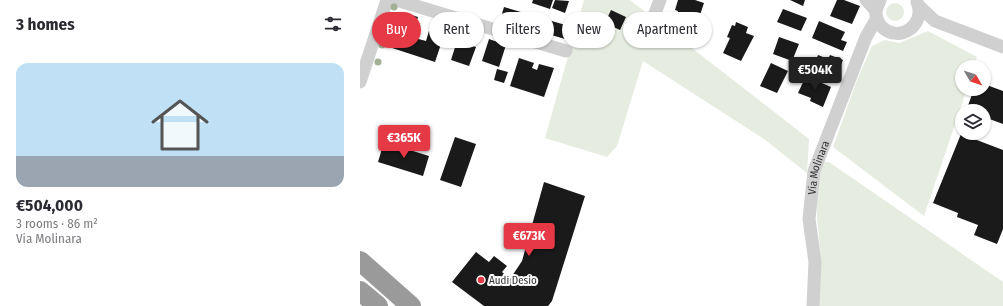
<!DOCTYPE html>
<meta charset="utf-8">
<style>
:root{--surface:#fff;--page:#f2f2f3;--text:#2b2b33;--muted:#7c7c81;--accent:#e63946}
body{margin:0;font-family:"Fira Sans Condensed",sans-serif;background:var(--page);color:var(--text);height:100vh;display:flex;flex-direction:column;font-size:15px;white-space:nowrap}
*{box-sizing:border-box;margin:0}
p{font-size:13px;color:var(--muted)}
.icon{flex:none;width:22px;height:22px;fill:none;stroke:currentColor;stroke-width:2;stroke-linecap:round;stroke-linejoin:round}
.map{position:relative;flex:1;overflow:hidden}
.drawer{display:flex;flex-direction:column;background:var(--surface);width:360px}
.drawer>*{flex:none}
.banner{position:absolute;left:12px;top:12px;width:380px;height:36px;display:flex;gap:8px}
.needle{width:26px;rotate:129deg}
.fabs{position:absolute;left:595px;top:60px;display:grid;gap:8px}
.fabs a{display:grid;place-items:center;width:36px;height:36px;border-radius:50%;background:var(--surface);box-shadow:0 1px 3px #0004;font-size:20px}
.price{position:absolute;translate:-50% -34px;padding:0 9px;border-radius:4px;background:var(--accent);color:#fff;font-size:13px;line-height:26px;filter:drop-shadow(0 1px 2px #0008)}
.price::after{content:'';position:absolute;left:50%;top:24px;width:12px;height:9px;margin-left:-6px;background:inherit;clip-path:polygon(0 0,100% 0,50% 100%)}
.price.selected{background:#222;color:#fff}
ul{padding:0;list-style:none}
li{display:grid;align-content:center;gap:8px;height:212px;padding:0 16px}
li span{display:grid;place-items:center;height:124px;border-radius:12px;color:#555}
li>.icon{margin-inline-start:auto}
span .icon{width:72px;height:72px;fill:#fffc;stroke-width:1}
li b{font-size:17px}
h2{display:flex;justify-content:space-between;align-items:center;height:48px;padding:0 16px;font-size:17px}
.tag{padding:0 14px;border-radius:18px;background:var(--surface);box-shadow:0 1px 3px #0004;font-size:14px;line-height:36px}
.tag.selected{background:var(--accent);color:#fff}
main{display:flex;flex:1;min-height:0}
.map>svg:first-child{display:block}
</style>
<main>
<section class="drawer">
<h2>3 homes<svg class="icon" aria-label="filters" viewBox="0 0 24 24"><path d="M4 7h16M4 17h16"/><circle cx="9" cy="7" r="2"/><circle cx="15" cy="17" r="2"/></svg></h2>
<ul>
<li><span style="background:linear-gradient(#bfe0f5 75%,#9aa5b1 0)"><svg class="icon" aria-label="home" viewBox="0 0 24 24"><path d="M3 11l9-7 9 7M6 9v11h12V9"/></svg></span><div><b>€504,000</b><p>3 rooms · 86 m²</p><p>Via Molinara</p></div></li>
</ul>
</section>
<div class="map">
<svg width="643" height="306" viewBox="0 0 643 306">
<rect width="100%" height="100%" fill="#fff"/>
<path fill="#e6ecdf" d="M 224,0 L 270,0 L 449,139 L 447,173 L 404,139 L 283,61 L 257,146 L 247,157 L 185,138 Z
M526 12a9 9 0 1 1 18 0a9 9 0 1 1-18 0Z
M 568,31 L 617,57 L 614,67 L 602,67 L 602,89 L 607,89 L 564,216 L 473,147 L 497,80 L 512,46 L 525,40 L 539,43 Z
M 464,162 L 469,162 L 643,282 L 643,306 L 458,306 L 461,260 L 457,218 L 457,173 Z"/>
<path fill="#1a1a1a" d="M 173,0 L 193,0 L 190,9 L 172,3 Z
M 195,0 L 209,1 L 205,13 L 192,8 Z
M 318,0 L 335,0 L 344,3 L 339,18 L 336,17 L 333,25 L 329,23 L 328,28 L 318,24 L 320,20 L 315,18 L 318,11 L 315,10 Z
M 430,0 L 445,0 L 443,6 Z
M 477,0 L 484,0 L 500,6 L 492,24 L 470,16 Z
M 144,7 L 209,26 L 205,39 L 140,20 Z
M 423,9 L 447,18 L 441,31 L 417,22 Z
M 251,10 L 266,17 L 260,30 L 245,23 Z
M 41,12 L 58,17 L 51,37 L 66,41 L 71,24 L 86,29 L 75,62 L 29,47 Z
M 459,21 L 485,32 L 481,40 L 487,42 L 483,51 L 452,38 Z
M 376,22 L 388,27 L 386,33 L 394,36 L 381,61 L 363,53 L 370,38 L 367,37 L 372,25 L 375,26 Z
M 419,37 L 439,44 L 432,61 L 413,54 Z
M 129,39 L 146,45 L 139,67 L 122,61 Z
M 97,41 L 116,47 L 109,66 L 91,60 Z
M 458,55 L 468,59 L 470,55 L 483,60 L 475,79 L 452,70 Z
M 159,58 L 174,63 L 172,68 L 177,70 L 179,64 L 194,68 L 184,97 L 150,86 Z
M 411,63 L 428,71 L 417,93 L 400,86 Z
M 137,69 L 148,72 L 144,83 L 134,80 Z
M 446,76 L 471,87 L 463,107 L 450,101 L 451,98 L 438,93 Z
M 624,84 L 643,91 L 643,124 L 624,117 L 624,111 L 606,111 L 614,89 L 624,89 Z
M 601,134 L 643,150 L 643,229 L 637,244 L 614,235 L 618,225 L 597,217 L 598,213 L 573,203 Z
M 95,137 L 116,144 L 101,187 L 80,180 Z
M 24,142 L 69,156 L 63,176 L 18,162 Z
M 184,182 L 225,196 L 192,301 L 188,306 L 124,306 L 92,282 L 116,252 L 129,262 L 134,256 L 147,266 L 142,272 L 150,279 L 162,261 Z"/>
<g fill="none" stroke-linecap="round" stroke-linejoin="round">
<g stroke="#d0d0d0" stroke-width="13">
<path d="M 36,0 L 206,51"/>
<path d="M 506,0 L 516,11"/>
<path d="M 520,0 C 519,4 516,8 516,12 C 515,17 518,22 521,26 C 539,45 567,24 557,2"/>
<path d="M 559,6 L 575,21 L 643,47"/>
<path d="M 289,29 L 300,0"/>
<path d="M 0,82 L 27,0"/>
<path id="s1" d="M 453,306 L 455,262 L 449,219 L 454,171 L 506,37 L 517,18"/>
</g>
<path stroke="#9a9a9a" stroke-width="20" d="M 0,261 L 51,306
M 0,291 L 18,306"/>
</g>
<g fill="#a2b095">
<circle cx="34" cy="7" r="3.5"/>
<circle cx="29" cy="20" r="3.5"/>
<circle cx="25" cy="36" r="3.5"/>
<circle cx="22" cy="45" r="3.5"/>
<circle cx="18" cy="62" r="3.5"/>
</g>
<circle fill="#e63946" stroke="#fff" stroke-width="1.5" cx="121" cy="280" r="4"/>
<g text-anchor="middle" stroke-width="4" stroke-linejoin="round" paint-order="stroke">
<g font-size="11" fill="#333" stroke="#fff">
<text dy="4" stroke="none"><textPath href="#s1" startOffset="140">Via Molinara</textPath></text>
</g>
<g font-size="11" fill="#333" stroke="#fff" text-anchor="start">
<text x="129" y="284">Audi Desio</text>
</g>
</g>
</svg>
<div class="fabs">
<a><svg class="needle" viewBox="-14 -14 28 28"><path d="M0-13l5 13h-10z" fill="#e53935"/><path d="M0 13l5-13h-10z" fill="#7c7c81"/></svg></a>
<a><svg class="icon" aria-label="layers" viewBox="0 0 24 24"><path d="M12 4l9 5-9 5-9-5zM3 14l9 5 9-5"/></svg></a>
</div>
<b class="price selected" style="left:455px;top:91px">€504K</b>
<b class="price" style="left:44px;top:159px">€365K</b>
<b class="price" style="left:169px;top:257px">€673K</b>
<div class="banner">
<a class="tag selected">Buy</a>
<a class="tag">Rent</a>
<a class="tag">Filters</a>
<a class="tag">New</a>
<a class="tag">Apartment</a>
</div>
</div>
</main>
